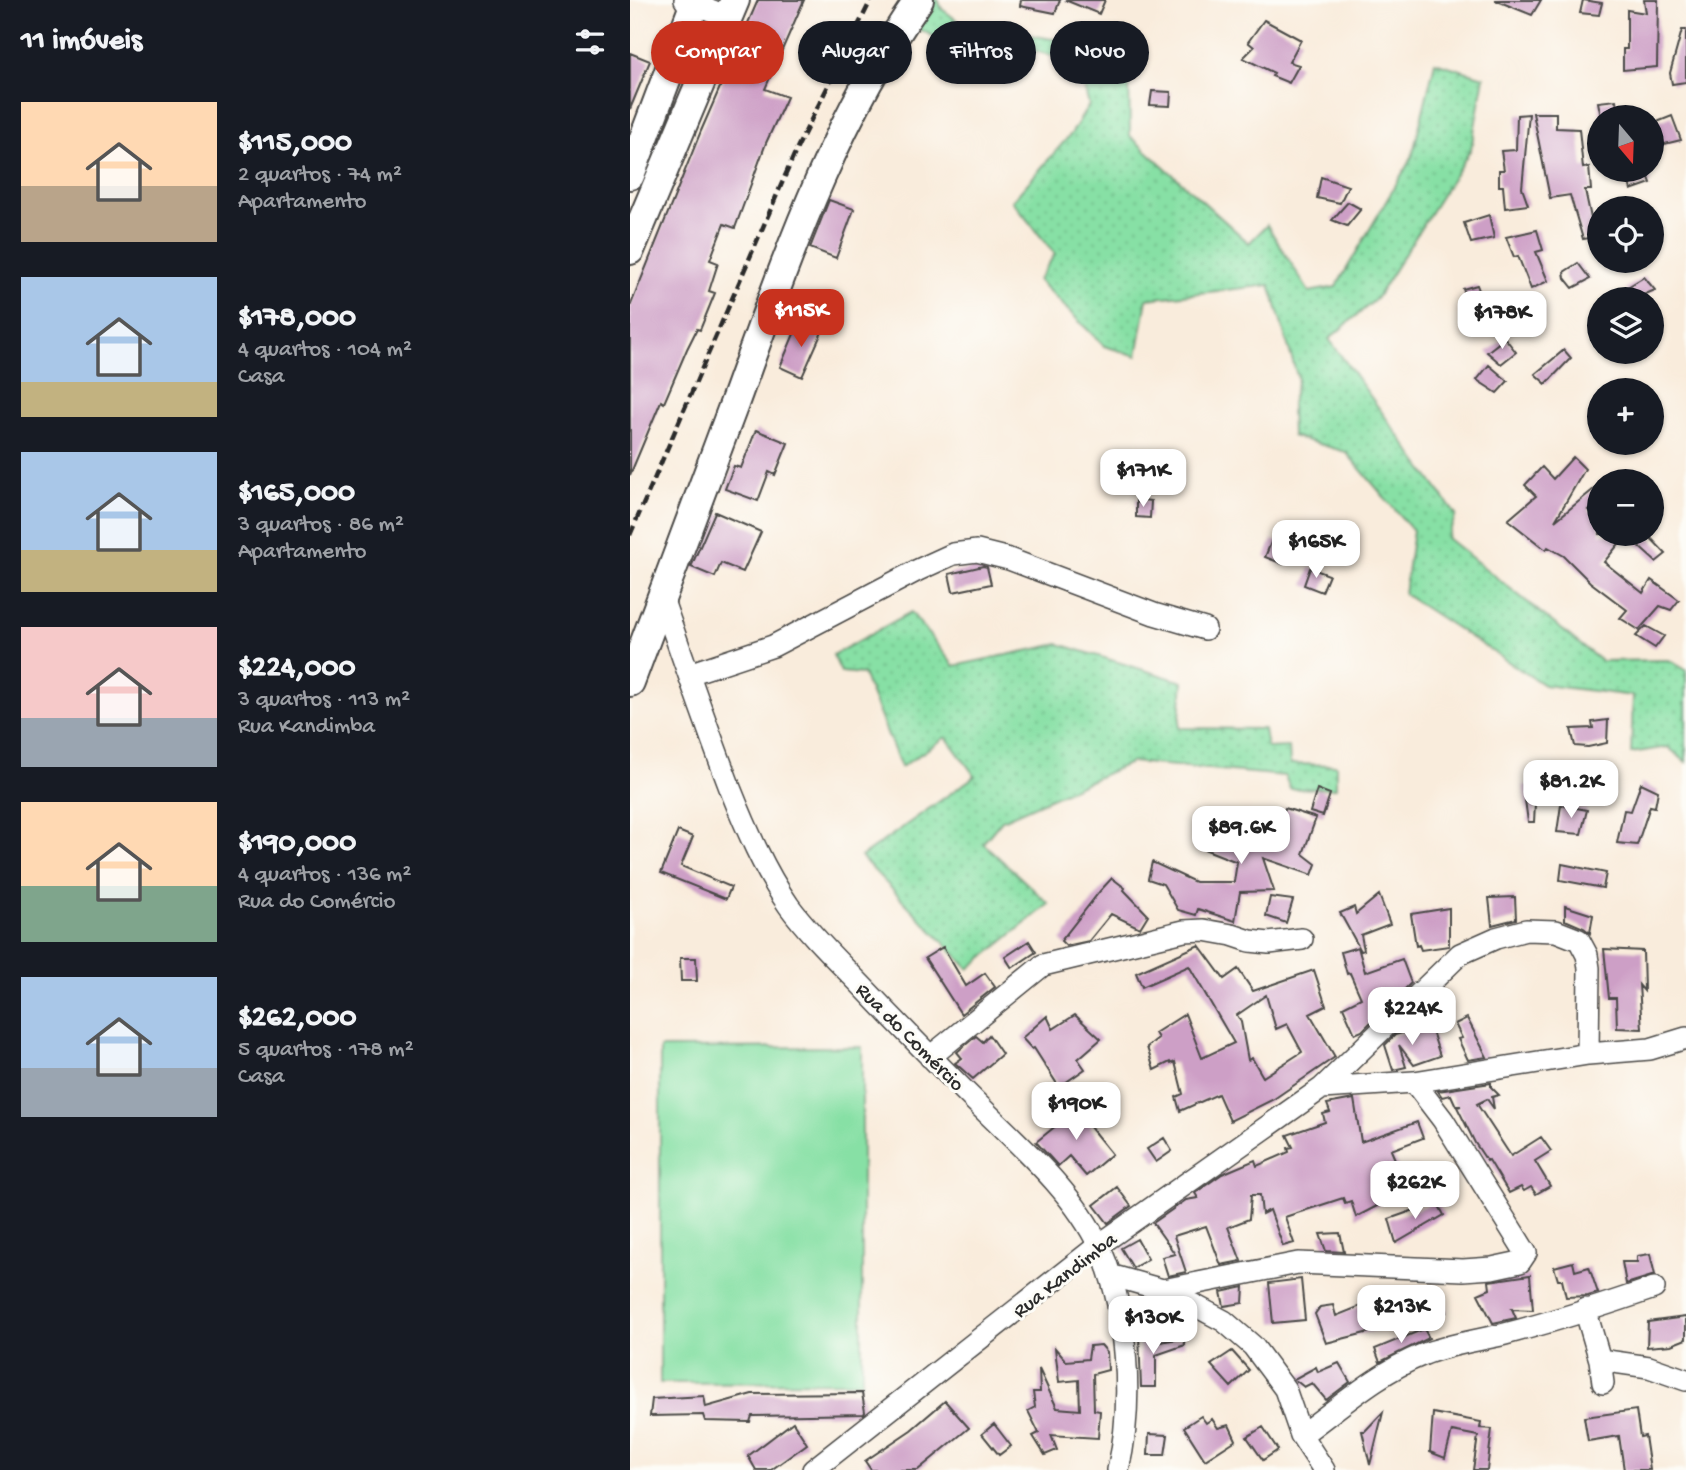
<!DOCTYPE html>
<html lang="pt">
<meta charset="utf-8">
<style>
:root{--surface:#171b24;--page:#242831;--text:#f1f3f6;--muted:#9ea1a6;--accent:#c8321e}
body{margin:0;font-family:"Gochi Hand",sans-serif;background:var(--page);color:var(--text);height:100vh;display:flex;flex-direction:column;font-size:26px;white-space:nowrap}
*{box-sizing:border-box;margin:0}
p{font-size:23px;color:var(--muted)}
.icon{flex:none;width:38px;height:38px;fill:none;stroke:currentColor;stroke-width:2;stroke-linecap:round;stroke-linejoin:round}
.map{position:relative;flex:1;overflow:hidden}
.drawer{display:flex;flex-direction:column;background:var(--surface);width:630px}
.drawer>*{flex:none}
.banner{position:absolute;left:21px;top:21px;width:665px;height:63px;display:flex;gap:14px}
.needle{width:46px;rotate:161deg}
.tools{position:absolute;left:957px;top:105px;display:grid;gap:14px}
.tools a{display:grid;place-items:center;width:77px;height:77px;border-radius:50%;background:var(--surface);box-shadow:0 2px 5px #0004;font-size:35px}
.price{position:absolute;translate:-50% -60px;padding:0 16px;border-radius:14px;background:#fff;color:#222;font-size:23px;line-height:46px;filter:drop-shadow(0 2px 4px #0008)}
.price::after{content:'';position:absolute;left:50%;top:42px;width:21px;height:16px;margin-left:-10px;background:inherit;clip-path:polygon(0 0,100% 0,50% 100%)}
.price.on{background:var(--accent);color:#fff}
ul{padding:0;list-style:none}
li{display:flex;align-items:center;gap:21px;height:175px;padding:0 21px}
li span{display:grid;place-items:center;flex:none;width:196px;height:140px;border-radius:0px;color:#555}
li>.icon{margin-inline-start:auto}
span .icon{width:84px;height:84px;fill:#fffc;stroke-width:1}
li b{font-size:30px}
h2{display:flex;justify-content:space-between;align-items:center;height:84px;padding:0 21px;font-size:30px}
.tag{padding:0 24px;border-radius:32px;background:var(--surface);box-shadow:0 2px 5px #0004;font-size:24px;line-height:63px}
.tag.on{background:var(--accent);color:#fff}
main{display:flex;flex:1;min-height:0}
.map>svg:first-child{display:block}
</style>
<main>
<section class="drawer">
<h2>11 imóveis<svg class="icon" aria-label="filters" viewBox="0 0 24 24"><path d="M4 7h16M4 17h16"/><circle cx="9" cy="7" r="2"/><circle cx="15" cy="17" r="2"/></svg></h2>
<ul>
<li><span style="background:linear-gradient(#ffd9b3 60%,#b9a48a 0)"><svg class="icon" aria-label="home" viewBox="0 0 24 24"><path d="M3 11l9-7 9 7M6 9v11h12V9"/></svg></span><div><b>$115,000</b><p>2 quartos · 74 m²</p><p>Apartamento</p></div></li>
<li><span style="background:linear-gradient(#a9c7e8 75%,#c2b280 0)"><svg class="icon" aria-label="home" viewBox="0 0 24 24"><path d="M3 11l9-7 9 7M6 9v11h12V9"/></svg></span><div><b>$178,000</b><p>4 quartos · 104 m²</p><p>Casa</p></div></li>
<li><span style="background:linear-gradient(#a9c7e8 70%,#c2b280 0)"><svg class="icon" aria-label="home" viewBox="0 0 24 24"><path d="M3 11l9-7 9 7M6 9v11h12V9"/></svg></span><div><b>$165,000</b><p>3 quartos · 86 m²</p><p>Apartamento</p></div></li>
<li><span style="background:linear-gradient(#f6c9c9 65%,#9aa5b1 0)"><svg class="icon" aria-label="home" viewBox="0 0 24 24"><path d="M3 11l9-7 9 7M6 9v11h12V9"/></svg></span><div><b>$224,000</b><p>3 quartos · 113 m²</p><p>Rua Kandimba</p></div></li>
<li><span style="background:linear-gradient(#ffd9b3 60%,#7fa58c 0)"><svg class="icon" aria-label="home" viewBox="0 0 24 24"><path d="M3 11l9-7 9 7M6 9v11h12V9"/></svg></span><div><b>$190,000</b><p>4 quartos · 136 m²</p><p>Rua do Comércio</p></div></li>
<li><span style="background:linear-gradient(#a9c7e8 65%,#9aa5b1 0)"><svg class="icon" aria-label="home" viewBox="0 0 24 24"><path d="M3 11l9-7 9 7M6 9v11h12V9"/></svg></span><div><b>$262,000</b><p>5 quartos · 178 m²</p><p>Casa</p></div></li>
</ul>
</section>
<div class="map">
<svg width="1056" height="1470" viewBox="0 0 1056 1470">
<defs>
<pattern id="grass-dots" width="8" height="8" patternUnits="userSpaceOnUse" patternTransform="scale(1.75)"><rect width="8" height="8" fill="#87e0a5"/><path d="M2 2h.1M6 6h.1" fill="none" stroke="#75c08e" stroke-width="1.8" stroke-linecap="round"/></pattern>
</defs>
<rect width="100%" height="100%" fill="#fdfcf7"/>
<filter id="ink" filterUnits="userSpaceOnUse"><feTurbulence type="fractalNoise" baseFrequency=".0143" numOctaves="2"/><feDisplacementMap in="SourceGraphic" scale="14" xChannelSelector="R" yChannelSelector="G"/><feConvolveMatrix kernelMatrix="1 2 1 2 8 2 1 2 1" color-interpolation-filters="sRGB"/></filter>
<filter id="wash" filterUnits="userSpaceOnUse"><feTurbulence type="fractalNoise" baseFrequency=".00686" numOctaves="4" result="noise"/><feDisplacementMap in="SourceGraphic" scale="28" xChannelSelector="R" yChannelSelector="G"/><feGaussianBlur stdDeviation="1.57" result="paint"/><feColorMatrix in="noise" values="0 0 0 0 0 0 0 0 0 0 0 0 0 0 0 0 0 1.4 0 .05"/><feComposite in="paint" operator="in"/></filter>
<g filter="url(#wash)">
<rect width="100%" height="100%" fill="#f9ecdc"/>
<path fill="url(#grass-dots)" stroke="#598668" stroke-width="2" d="M 298,0 L 308,0 L 312,9 L 332,24 L 465,46 L 499,78 L 500,136 L 619,243 L 637,225 L 679,292 L 706,287 L 782,157 L 805,62 L 854,77 L 841,149 L 746,299 L 699,339 L 826,515 L 817,538 L 971,661 L 1039,660 L 1056,670 L 1056,762 L 1038,747 L 1001,753 L 1003,696 L 914,685 L 774,594 L 783,531 L 716,452 L 662,436 L 661,405 L 668,379 L 640,285 L 517,299 L 507,356 L 474,346 L 408,280 L 425,254 L 382,201 L 441,134 L 459,105 L 447,63 L 405,51 L 334,52 L 281,25 Z
M 281,612 L 324,666 L 429,644 L 553,682 L 549,728 L 634,729 L 637,748 L 659,747 L 660,764 L 706,765 L 706,788 L 660,789 L 655,776 L 502,762 L 372,820 L 353,843 L 419,904 L 339,969 L 231,857 L 345,776 L 316,737 L 271,767 L 233,674 L 211,672 L 203,655 Z"/>
<path fill="#87e0a5" stroke="#598668" stroke-width="2" d="M 232,1047 L 232,1382 L 30,1383 L 30,1048 Z"/>
<g id="blocks">
<path fill="#cd9fc6" fill-rule="evenodd" d="M 128,0 L 174,0 L 135,89 L 157,97 L 136,143 L 105,228 L 94,224 L 80,260 L 88,263 L 79,291 L 85,293 L 70,330 L 67,329 L 57,349 L 34,403 L 31,401 L 0,475 L 0,307 L 71,131 Z
M 391,0 L 430,0 L 425,13 L 390,6 Z
M 435,0 L 475,0 L 469,14 Z
M 865,0 L 911,0 L 902,15 Z
M 953,0 L 972,3 L 969,15 L 950,13 Z
M 1014,0 L 1028,0 L 1027,67 L 993,70 L 993,49 L 997,49 L 997,10 L 1016,13 Z
M 634,20 L 671,40 L 659,62 L 669,65 L 659,83 L 642,76 L 644,73 L 613,58 L 624,47 L 618,42 Z
M 1052,30 L 1056,30 L 1056,82 L 1042,84 L 1040,73 Z
M 0,53 L 20,61 L 0,109 Z
M 522,91 L 541,92 L 540,106 L 520,105 Z
M 986,100 L 988,117 L 971,117 L 968,102 Z
M 903,113 L 926,113 L 926,128 L 949,129 L 953,168 L 959,167 L 961,190 L 955,190 L 965,237 L 953,239 L 940,195 L 920,198 Z
M 899,114 L 892,188 L 898,205 L 875,208 L 873,186 L 869,186 L 869,170 L 874,170 L 871,151 L 886,150 L 887,115 Z
M 1042,116 L 1051,140 L 1022,147 L 1022,124 Z
M 996,170 L 1016,170 L 1021,183 L 1001,190 Z
M 691,177 L 718,186 L 710,203 L 687,198 Z
M 199,200 L 224,209 L 206,258 L 180,248 Z
M 718,202 L 731,209 L 717,226 L 702,220 Z
M 859,215 L 864,238 L 841,243 L 834,223 Z
M 907,230 L 913,250 L 906,252 L 918,281 L 901,289 L 888,256 L 884,257 L 876,237 Z
M 948,263 L 960,279 L 943,288 L 935,278 L 934,272 Z
M 1014,277 L 1025,290 L 1004,299 L 996,288 Z
M 847,285 L 857,312 L 844,317 L 833,289 Z
M 169,322 L 192,332 L 172,377 L 150,367 Z
M 875,338 L 886,352 L 871,364 L 857,352 Z
M 934,350 L 941,358 L 916,384 L 905,374 Z
M 859,365 L 878,381 L 867,393 L 847,380 Z
M 126,430 L 158,443 L 145,475 L 139,472 L 128,501 L 95,489 L 104,466 L 111,468 Z
M 943,457 L 955,469 L 925,521 L 970,484 L 970,499 L 958,510 L 970,518 L 970,534 L 1017,534 L 1036,554 L 1026,562 L 996,535 L 974,562 L 1013,593 L 1021,580 L 1049,600 L 1041,610 L 1030,606 L 1009,630 L 990,618 L 997,610 L 960,582 L 934,556 L 918,547 L 916,550 L 878,520 L 906,496 L 895,485 L 912,467 L 923,479 Z
M 506,499 L 521,501 L 520,518 L 506,517 Z
M 85,512 L 131,532 L 113,572 L 91,563 L 85,577 L 61,567 Z
M 642,540 L 660,547 L 653,564 L 635,557 Z
M 353,566 L 357,567 L 361,584 L 323,592 L 319,574 Z
M 680,568 L 699,575 L 692,592 L 674,585 Z
M 1016,626 L 1034,636 L 1025,648 L 1006,636 Z
M 978,720 L 977,743 L 958,747 L 945,746 L 941,729 L 963,728 L 962,722 Z
M 1011,783 L 1028,791 L 1025,807 L 1020,806 L 1007,845 L 987,843 L 994,810 L 1001,811 Z
M 893,785 L 906,785 L 904,822 L 898,822 Z
M 687,789 L 700,794 L 693,816 L 680,812 Z
M 931,805 L 957,810 L 951,834 L 927,832 Z
M 655,808 L 686,818 L 673,854 L 686,864 L 682,875 L 633,858 L 644,891 L 610,892 L 605,921 L 568,909 L 566,915 L 548,910 L 533,884 L 518,879 L 522,862 L 565,882 L 604,882 L 607,862 L 574,849 L 576,825 L 611,834 L 644,839 Z
M 48,831 L 63,837 L 51,866 L 101,887 L 96,899 L 31,873 Z
M 932,864 L 976,873 L 973,888 L 930,880 Z
M 482,878 L 495,888 L 494,890 L 518,915 L 510,928 L 481,914 L 459,941 L 436,946 L 431,941 L 470,891 Z
M 749,895 L 760,924 L 731,935 L 734,950 L 731,951 L 710,913 L 724,907 L 726,914 Z
M 640,897 L 663,900 L 656,923 L 636,916 Z
M 885,897 L 886,919 L 862,925 L 859,898 Z
M 935,906 L 963,915 L 960,933 L 954,928 L 935,920 Z
M 819,908 L 819,946 L 791,950 L 789,945 L 786,946 L 781,914 Z
M 399,941 L 406,952 L 382,968 L 375,957 Z
M 569,945 L 594,979 L 608,969 L 623,991 L 684,970 L 696,1006 L 680,1014 L 705,1057 L 644,1099 L 600,1121 L 588,1094 L 550,1111 L 546,1097 L 553,1094 L 545,1062 L 541,1064 L 540,1062 L 524,1070 L 517,1047 L 528,1038 L 525,1033 L 555,1014 L 572,1058 L 604,1043 L 559,966 L 512,987 L 506,973 ZM 636,995 L 646,1029 L 657,1024 L 672,1052 L 633,1077 L 622,1058 L 618,1060 L 611,1022 L 607,1015 Z
M 313,947 L 336,986 L 355,973 L 365,987 L 331,1014 L 295,958 Z
M 728,947 L 735,972 L 772,959 L 781,983 L 770,994 L 755,999 L 757,1006 L 732,1031 L 725,1034 L 713,1007 L 731,998 L 720,973 L 717,974 L 711,952 Z
M 974,949 L 1013,951 L 1014,991 L 1009,985 L 1012,1029 L 987,1028 L 986,998 L 979,998 Z
M 50,958 L 66,958 L 67,981 L 51,981 Z
M 445,1015 L 471,1039 L 448,1059 L 455,1069 L 429,1087 L 404,1048 L 402,1049 L 392,1038 L 417,1016 L 423,1029 Z
M 837,1018 L 857,1057 L 838,1060 L 828,1039 L 832,1038 L 825,1024 Z
M 800,1025 L 810,1056 L 784,1065 L 769,1045 L 776,1067 L 763,1070 L 755,1045 L 765,1035 Z
M 359,1035 L 372,1054 L 343,1079 L 325,1063 L 332,1058 L 327,1052 L 346,1036 L 353,1042 Z
M 861,1083 L 861,1087 L 869,1095 L 862,1097 L 864,1109 L 857,1099 L 847,1104 L 881,1156 L 911,1137 L 921,1151 L 905,1161 L 920,1186 L 906,1194 L 901,1187 L 894,1191 L 891,1187 L 879,1193 L 859,1160 L 857,1161 L 845,1143 L 827,1107 L 831,1106 L 826,1106 L 821,1095 L 812,1097 L 808,1091 Z
M 724,1099 L 731,1142 L 787,1122 L 793,1138 L 761,1150 L 772,1176 L 788,1167 L 795,1181 L 726,1217 L 721,1201 L 715,1203 L 713,1198 L 655,1217 L 664,1243 L 653,1246 L 640,1210 L 632,1214 L 630,1195 L 621,1195 L 619,1219 L 598,1227 L 611,1261 L 591,1265 L 576,1226 L 544,1236 L 556,1272 L 538,1276 L 532,1257 L 545,1254 L 523,1223 L 556,1200 L 568,1198 L 565,1193 L 592,1174 L 625,1160 L 627,1166 L 659,1152 L 658,1148 L 663,1147 L 657,1135 L 695,1122 L 693,1114 L 700,1112 L 697,1104 Z
M 454,1103 L 465,1116 L 459,1122 L 462,1126 L 460,1127 L 482,1154 L 456,1176 L 439,1156 L 428,1166 L 406,1142 Z
M 534,1138 L 542,1151 L 526,1162 L 517,1149 Z
M 487,1187 L 501,1206 L 478,1223 L 464,1205 Z
M 807,1202 L 814,1215 L 766,1243 L 759,1219 Z
M 710,1233 L 714,1252 L 696,1251 L 690,1234 Z
M 507,1239 L 518,1259 L 503,1268 L 491,1248 Z
M 1020,1254 L 1025,1275 L 996,1284 L 992,1262 L 1007,1262 L 1007,1256 Z
M 943,1262 L 945,1271 L 959,1267 L 968,1293 L 958,1296 L 936,1297 L 932,1280 L 928,1280 L 924,1267 Z
M 900,1275 L 903,1310 L 882,1309 L 886,1318 L 863,1323 L 848,1294 L 860,1289 L 859,1281 Z
M 671,1279 L 675,1320 L 643,1323 L 639,1283 Z
M 614,1287 L 613,1303 L 594,1306 L 591,1292 Z
M 805,1293 L 811,1293 L 817,1312 L 803,1313 L 798,1297 Z
M 748,1299 L 759,1327 L 696,1343 L 685,1314 L 690,1307 L 703,1305 L 706,1316 Z
M 1056,1317 L 1056,1339 L 1041,1345 L 1017,1347 L 1018,1322 Z
M 794,1329 L 799,1338 L 750,1362 L 745,1349 Z
M 509,1334 L 531,1334 L 530,1342 L 553,1338 L 555,1345 L 526,1355 L 526,1387 L 511,1387 Z
M 471,1345 L 477,1352 L 478,1370 L 463,1374 L 464,1410 L 470,1411 L 468,1438 L 421,1435 L 427,1450 L 415,1455 L 403,1436 L 409,1433 L 398,1411 L 405,1407 L 403,1392 L 410,1392 L 409,1369 L 427,1408 L 450,1410 L 449,1380 L 429,1382 L 425,1348 L 436,1361 L 458,1359 L 460,1346 Z
M 602,1351 L 619,1370 L 601,1387 L 581,1365 Z
M 709,1363 L 720,1382 L 696,1400 L 682,1383 L 674,1387 L 664,1379 L 686,1367 L 688,1372 Z
M 232,1393 L 235,1412 L 234,1414 L 122,1416 L 120,1422 L 75,1421 L 73,1415 L 20,1416 L 22,1399 L 74,1396 L 76,1407 L 122,1394 Z
M 315,1401 L 339,1428 L 288,1470 L 241,1470 L 235,1461 L 281,1430 Z
M 1006,1410 L 1010,1437 L 1015,1436 L 1020,1470 L 994,1470 L 989,1436 L 958,1441 L 954,1417 Z
M 753,1412 L 740,1465 L 732,1431 L 735,1431 Z
M 803,1413 L 851,1422 L 850,1428 L 862,1429 L 857,1470 L 843,1470 L 848,1436 L 822,1431 L 815,1458 L 800,1452 Z
M 571,1416 L 576,1423 L 582,1419 L 588,1428 L 599,1425 L 606,1440 L 575,1460 L 554,1427 Z
M 163,1422 L 177,1444 L 141,1470 L 126,1470 L 118,1456 Z
M 364,1424 L 381,1446 L 369,1455 L 352,1434 Z
M 633,1427 L 648,1450 L 633,1460 L 617,1437 Z
M 519,1434 L 538,1435 L 535,1455 L 518,1455 Z"/>
</g>
</g>
<g filter="url(#ink)">
<use href="#blocks" fill-opacity="0" stroke="#4a4846" stroke-width="2"/>
<g fill="none" stroke-linecap="round" stroke-linejoin="round">
<defs>
<path id="minor" d="M 55,0 L 98,17
M 32,598 C 54,661 76,725 100,788 C 116,828 134,870 159,906 C 181,936 209,962 234,988 C 274,1030 315,1072 357,1113 C 397,1152 445,1195 469,1246 C 498,1309 504,1403 488,1470
M 59,674 L 143,646 L 288,570 L 323,554 L 347,551 L 379,559 L 524,614 L 575,629
M 300,1057 L 413,965 L 554,931 L 574,930 L 602,935 L 620,941 L 639,943 L 672,939
M 692,1088 L 784,1082 L 958,1054 L 1020,1049 L 1056,1038
M 480,1275 L 533,1290 L 564,1305 L 594,1321 L 623,1346 L 655,1389 L 671,1435 L 694,1470
M 533,1290 L 668,1263 L 833,1270 L 862,1268 L 890,1262 L 896,1253 L 813,1120 L 784,1082
M 955,1309 L 970,1360 L 973,1383
M 970,1360 L 1019,1367 L 1056,1380
M 671,1435 C 710,1407 747,1373 792,1355 C 819,1344 846,1341 875,1334 C 925,1321 975,1305 1024,1288
M 183,1470 L 469,1245 L 692,1088 L 830,954 L 866,938 L 896,930 L 926,931 L 949,940 L 957,955 L 959,968 L 958,1054"/>
<path id="major" d="M 0,175 L 66,0
M 0,250 L 105,0
M 0,682 C 34,589 70,497 104,404 C 155,264 202,123 289,0"/>
</defs>
<use href="#minor" stroke="#4a4846" stroke-width="24"/>
<use href="#major" stroke="#4a4846" stroke-width="32"/>
<use href="#minor" stroke="#fff" stroke-width="21"/>
<use href="#major" stroke="#fff" stroke-width="28"/>
<path stroke="#2b2b2b" stroke-width="4.5" stroke-dasharray="10 5" stroke-linecap="butt" d="M 0,535 L 168,146 L 241,0"/>
</g>
</g>
<g text-anchor="middle" stroke-width="6" stroke-linejoin="round" paint-order="stroke">
<g font-size="21" fill="#2b2b2b" stroke="#fdfcf7">
<text transform="translate(281 1036) rotate(45)" y="7">Rua do Comércio</text>
<text transform="translate(434 1274) rotate(-38)" y="7">Rua Kandimba</text>
</g>
</g>
</svg>
<div class="tools">
<a><svg class="needle" viewBox="-14 -14 28 28"><path d="M0-13l5 13h-10z" fill="#e53935"/><path d="M0 13l5-13h-10z" fill="#9ea1a6"/></svg></a>
<a><svg class="icon" aria-label="locate" viewBox="0 0 24 24"><circle cx="12" cy="12" r="6"/><path d="M12 2v4M12 18v4M2 12h4M18 12h4"/></svg></a>
<a><svg class="icon" aria-label="layers" viewBox="0 0 24 24"><path d="M12 4l9 5-9 5-9-5zM3 14l9 5 9-5"/></svg></a>
<a>+</a>
<a>−</a>
</div>
<b class="price on" style="left:171px;top:349px">$115K</b>
<b class="price" style="left:872px;top:351px">$178K</b>
<b class="price" style="left:513px;top:509px">$171K</b>
<b class="price" style="left:686px;top:580px">$165K</b>
<b class="price" style="left:941px;top:820px">$81.2K</b>
<b class="price" style="left:611px;top:866px">$89.6K</b>
<b class="price" style="left:782px;top:1047px">$224K</b>
<b class="price" style="left:446px;top:1142px">$190K</b>
<b class="price" style="left:785px;top:1221px">$262K</b>
<b class="price" style="left:771px;top:1345px">$213K</b>
<b class="price" style="left:523px;top:1356px">$130K</b>
<div class="banner">
<a class="tag on">Comprar</a>
<a class="tag">Alugar</a>
<a class="tag">Filtros</a>
<a class="tag">Novo</a>
</div>
</div>
</main>
